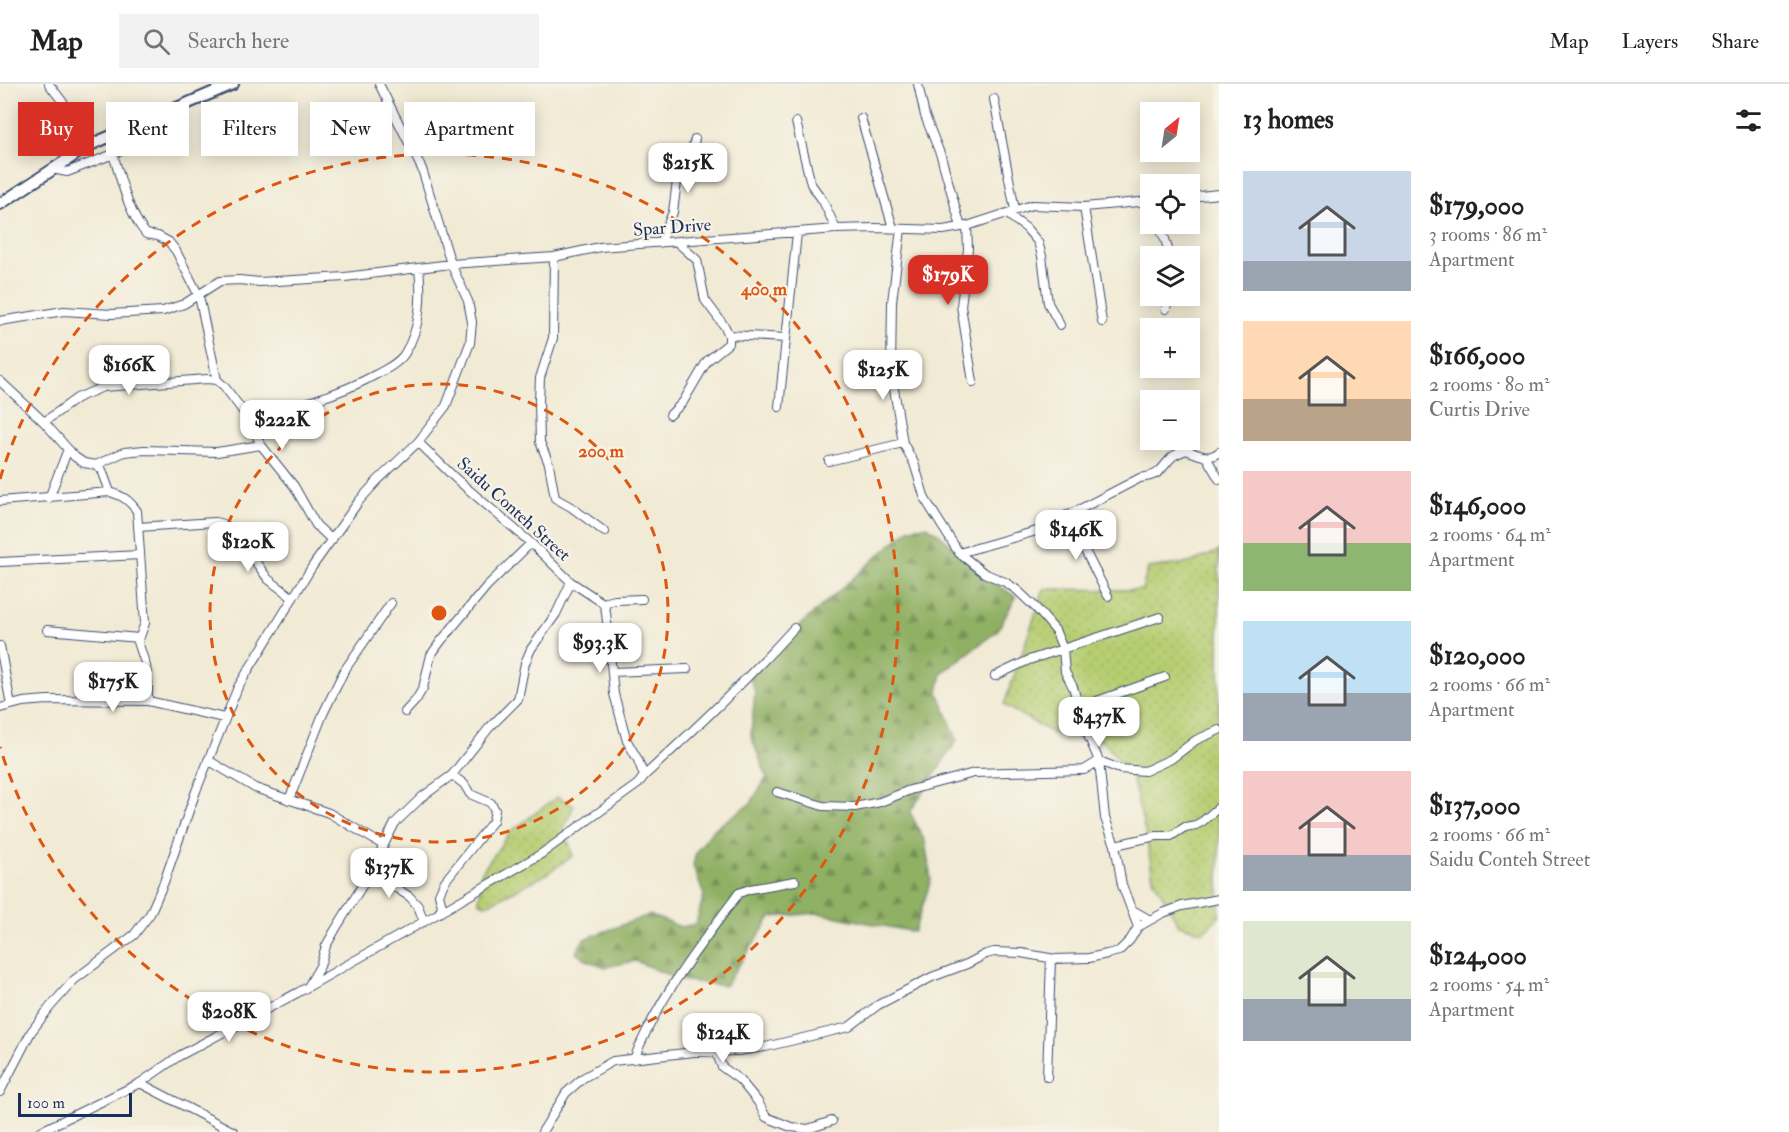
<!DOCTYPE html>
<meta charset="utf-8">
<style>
:root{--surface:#fff;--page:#f2f2f2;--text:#222;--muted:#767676;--line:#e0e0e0;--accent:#d93025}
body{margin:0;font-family:"IM FELL Double Pica",serif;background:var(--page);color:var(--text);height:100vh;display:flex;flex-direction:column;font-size:22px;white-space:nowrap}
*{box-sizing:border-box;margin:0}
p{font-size:20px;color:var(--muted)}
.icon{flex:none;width:33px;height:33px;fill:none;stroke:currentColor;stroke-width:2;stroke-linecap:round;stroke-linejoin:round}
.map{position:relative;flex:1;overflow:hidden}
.side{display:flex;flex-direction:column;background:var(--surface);width:570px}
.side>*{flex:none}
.guide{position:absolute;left:18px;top:18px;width:570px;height:54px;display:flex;gap:12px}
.needle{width:39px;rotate:30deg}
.controls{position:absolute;left:1140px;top:18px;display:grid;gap:12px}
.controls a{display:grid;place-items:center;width:60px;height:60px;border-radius:0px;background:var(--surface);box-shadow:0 3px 15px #0003;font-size:30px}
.scale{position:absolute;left:18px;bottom:15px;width:114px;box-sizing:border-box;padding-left:6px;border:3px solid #1b2f5e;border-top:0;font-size:16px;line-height:21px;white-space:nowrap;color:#1b2f5e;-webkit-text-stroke:4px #f7f3e8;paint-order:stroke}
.price{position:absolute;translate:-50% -51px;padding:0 14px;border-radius:12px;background:#fff;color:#222;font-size:20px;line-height:39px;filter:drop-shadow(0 2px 3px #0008)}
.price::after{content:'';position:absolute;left:50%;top:36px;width:18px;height:14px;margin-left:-9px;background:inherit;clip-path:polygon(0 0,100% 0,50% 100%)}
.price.active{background:var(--accent);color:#fff}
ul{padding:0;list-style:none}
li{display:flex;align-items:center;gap:18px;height:150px;padding:0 24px}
li span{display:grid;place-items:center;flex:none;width:168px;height:120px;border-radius:0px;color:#555}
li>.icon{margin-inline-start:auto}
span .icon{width:72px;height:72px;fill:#fffc;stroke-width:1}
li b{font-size:26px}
h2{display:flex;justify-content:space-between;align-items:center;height:72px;padding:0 24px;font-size:26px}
.tag{padding:0 21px;border-radius:0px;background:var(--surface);box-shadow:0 3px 15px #0003;font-size:21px;line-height:54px}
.tag.active{background:var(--accent);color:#fff}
header{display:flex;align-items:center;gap:36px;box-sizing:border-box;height:84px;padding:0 30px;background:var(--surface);border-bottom:2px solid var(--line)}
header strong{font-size:28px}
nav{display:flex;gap:33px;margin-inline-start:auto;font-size:21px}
.search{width:420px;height:54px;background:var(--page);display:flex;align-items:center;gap:15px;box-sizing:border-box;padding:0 21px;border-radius:0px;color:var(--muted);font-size:22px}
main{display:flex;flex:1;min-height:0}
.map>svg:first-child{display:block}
</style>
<header>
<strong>Map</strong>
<div class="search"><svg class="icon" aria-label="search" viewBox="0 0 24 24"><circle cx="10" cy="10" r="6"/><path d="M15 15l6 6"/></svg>Search here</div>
<nav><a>Map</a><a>Layers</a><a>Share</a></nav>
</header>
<main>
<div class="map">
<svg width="1219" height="1048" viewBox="0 0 1219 1048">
<defs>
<pattern id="grass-dots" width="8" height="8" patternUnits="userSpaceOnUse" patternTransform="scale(1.5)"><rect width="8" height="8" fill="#b6cd71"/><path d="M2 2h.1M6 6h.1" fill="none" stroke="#9cb064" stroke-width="1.8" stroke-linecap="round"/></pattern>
<pattern id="forest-firs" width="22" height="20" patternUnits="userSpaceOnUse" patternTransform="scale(1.5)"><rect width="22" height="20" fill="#90b063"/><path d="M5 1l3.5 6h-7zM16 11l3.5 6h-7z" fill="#759055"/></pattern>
</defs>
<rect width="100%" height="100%" fill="#f7f3e8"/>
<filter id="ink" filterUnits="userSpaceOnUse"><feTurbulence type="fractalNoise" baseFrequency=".0167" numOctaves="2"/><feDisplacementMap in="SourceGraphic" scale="12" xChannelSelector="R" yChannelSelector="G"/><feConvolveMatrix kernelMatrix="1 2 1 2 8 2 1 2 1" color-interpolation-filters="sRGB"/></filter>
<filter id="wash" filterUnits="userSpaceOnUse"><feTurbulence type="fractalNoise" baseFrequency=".008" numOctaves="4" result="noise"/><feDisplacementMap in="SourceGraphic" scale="24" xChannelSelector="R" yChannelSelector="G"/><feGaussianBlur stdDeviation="1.35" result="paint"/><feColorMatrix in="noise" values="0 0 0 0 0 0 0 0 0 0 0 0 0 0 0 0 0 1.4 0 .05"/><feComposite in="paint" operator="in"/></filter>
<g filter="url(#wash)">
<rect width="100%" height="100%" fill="#f1ead4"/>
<path fill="url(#grass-dots)" stroke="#687e68" stroke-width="1.5" d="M 1219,467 L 1219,833 L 1203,848 L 1179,841 L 1153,794 L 1146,751 L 1131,690 L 1102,656 L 1052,649 L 1004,621 L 1044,505 L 1142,506 L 1148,484 L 1189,479 Z
M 557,713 L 574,721 L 564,745 L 573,772 L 543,792 L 486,821 L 479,818 L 481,789 L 510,748 Z"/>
<path fill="url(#forest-firs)" stroke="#567060" stroke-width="1.5" d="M 927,442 L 941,451 L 975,486 L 1016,513 L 997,547 L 942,589 L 938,608 L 957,656 L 910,728 L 925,758 L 931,796 L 914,848 L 818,829 L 771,833 L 725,902 L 680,896 L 636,877 L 605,883 L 589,877 L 576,868 L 584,855 L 649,831 L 681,843 L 696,840 L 704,811 L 693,782 L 696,768 L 714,745 L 751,719 L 767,693 L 751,652 L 755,607 L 749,593 L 756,580 L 910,444 Z"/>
</g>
<g filter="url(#ink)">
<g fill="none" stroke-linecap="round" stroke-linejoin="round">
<defs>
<path id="minor" d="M 49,0 L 65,21 L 90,61
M 918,0 L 925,32 L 941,72 L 961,143
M 994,15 L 1015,126
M 861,34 L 893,144
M 796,38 L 811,100 L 823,117 L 836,145
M 113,70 C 122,98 127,126 146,150 L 158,152 L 169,158 L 176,167 L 199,212 L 217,296
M 52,85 L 67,88 L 147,57
M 1190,113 L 1219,110
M 1084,123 L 1102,238
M 1007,130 L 1026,144 L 1038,158 L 1042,172 L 1048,219 L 1060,241
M 1157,140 L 1165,155 L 1170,172
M 967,142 L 968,165 L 961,222 L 973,298
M 901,145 L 892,218 L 891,287 L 903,359 L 914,379 L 925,415 L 959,469 L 984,489 L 1005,498 L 1017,506 L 1036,524 L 1055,546 L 1063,565 L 1065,588 L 1073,603 L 1085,644 L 1099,677 L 1105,734 L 1115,761 L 1122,801 L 1138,843
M 660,159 L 673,128 L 677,97 L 691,69 L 695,55
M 554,173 L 553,254 L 540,294 L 539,317 L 540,358 L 549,380 L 555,414 L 571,423 L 605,448
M 1166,225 L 1169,212
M 0,237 L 64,227 L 111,230 L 163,227 L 184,220 L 220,197 L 239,196 L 260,198 L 345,193 L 451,180 L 554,173 L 600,163 L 836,145 L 875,144 L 943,146 L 967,142 L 1032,121 L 1084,123 L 1150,117
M 729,251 L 786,254
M 217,296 L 224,302 L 248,334 L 261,361 L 294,402 L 316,441 L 332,456
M 0,297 L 44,338 L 75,373 L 84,379 L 96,381 L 102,386 L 110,408 C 123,412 129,416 137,427 L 145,539 L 138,558 L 146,582 L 148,599 L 148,617
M 779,323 L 797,149
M 670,331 L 683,318 L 707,277 L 729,259 L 729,251 L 725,243 L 705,216 L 697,176 L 677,158
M 248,334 C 292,323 335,313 375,291 C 385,286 399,279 405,269 C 421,243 422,213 419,184
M 44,338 L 77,314 L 103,303 L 207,295 L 217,296
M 1206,373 L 1219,395
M 829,377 L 903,359
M 96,381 L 124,368 L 144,366 L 217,368 L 261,361
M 49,414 L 68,365
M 0,417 L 110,408
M 1067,431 L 1108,512
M 138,443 L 215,438 L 223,440 L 232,445 L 268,495 L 293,514
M 959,469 L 1040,446 L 1140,394 C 1162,391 1159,386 1172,373 C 1176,370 1182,368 1186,366 C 1197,370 1209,377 1219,368
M 0,478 L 140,471
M 603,519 L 615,516 L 642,515
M 47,546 L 139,554
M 0,562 L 11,621
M 612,588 L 687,585
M 995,592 L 1029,576 L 1160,533
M 1080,623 L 1165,593
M 0,624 L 23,618 L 47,616 L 148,617 L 224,634
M 405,628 L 416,616 L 423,604 L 431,571 L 441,557 L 487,502 L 531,459
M 208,676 L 255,704 L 329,729 L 383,761
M 644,692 C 696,644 746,597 794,544
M 777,708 L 823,722 L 855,723 L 880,718 L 910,706 L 974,689 L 1084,686 L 1099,677 L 1120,685 L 1145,687 L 1171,675 L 1196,656 L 1219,646
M 289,716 L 323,630 L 344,587 L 391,519
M 1115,761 L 1156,752 L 1171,752 L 1185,743 L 1196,741 L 1203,737 L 1219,723
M 373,779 L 393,802 L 410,813 L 418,822 L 424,838
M 1131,825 L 1150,836
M 439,829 L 442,822 L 439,810 L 445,797 L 493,737 L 495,726 L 491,719 L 470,710 L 464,700 L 452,691
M 309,901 L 320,882 L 326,862 L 335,846 L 367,794 L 395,739 L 422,713 L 452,691 L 489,644 L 518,615 L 525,579 L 531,565 L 556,530 L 571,498
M 716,968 L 722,983 L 740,996 L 758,1018 L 766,1033 L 791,1043 L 808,1045 L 832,1037
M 634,975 C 659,913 699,862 739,809 L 750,805 L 795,797
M 1047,993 L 1051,875
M 140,999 L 234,1048
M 0,1008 L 31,948 L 50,923 L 74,896 L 134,851 L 150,830 L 164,798 L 196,707 L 238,603 L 312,483 L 359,417 L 378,396 L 418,358 L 446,322 L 470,259 L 472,238 L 468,217 L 451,180 L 422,85 L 379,0
M 39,1048 L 140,999 L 179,972 L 297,909 L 439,829 L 541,770 L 638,700 L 644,692 L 638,676 L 627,657 L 614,610 L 606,528 L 603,519 L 571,498 L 531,459 L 455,394 L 418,358
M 542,1048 L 566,1009 L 583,994 L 613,977 L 694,968 L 738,967 L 765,963 L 849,943 L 878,921 L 932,893 L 967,880 L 986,870 L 994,868 L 1021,869 L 1055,875 L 1089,874 L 1107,870 L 1119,867 L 1130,856 L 1138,843 L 1163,829 L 1182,822 L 1219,815"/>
<path id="major" d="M 0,120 L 90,61 L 233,0"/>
</defs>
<use href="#minor" stroke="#3b4b70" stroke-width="10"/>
<use href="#major" stroke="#3b4b70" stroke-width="14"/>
<use href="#minor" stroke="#fff" stroke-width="8"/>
<use href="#major" stroke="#fff" stroke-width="10"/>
</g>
</g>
<g fill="none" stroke="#de5710" stroke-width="3" stroke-dasharray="10 8">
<circle cx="439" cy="529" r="229"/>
<path d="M0 395A459 459 0 1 1 0 663"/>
</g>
<g text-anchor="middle" stroke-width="4.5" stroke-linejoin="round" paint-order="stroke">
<g font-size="18" fill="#1b2f5e" stroke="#f7f3e8">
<text transform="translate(672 143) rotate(-4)" y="6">Spar Drive</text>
<text transform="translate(514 425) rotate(42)" y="6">Saidu Conteh Street</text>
</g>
</g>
<circle cx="439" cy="529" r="9" fill="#de5710" stroke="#f7f3e8" stroke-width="3"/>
<g font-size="18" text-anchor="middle" font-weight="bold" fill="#de5710" stroke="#f7f3e8" stroke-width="4.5" stroke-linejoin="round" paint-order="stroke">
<text x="764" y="211">400 m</text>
<text x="601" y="373">200 m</text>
</g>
</svg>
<div class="controls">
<a><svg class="needle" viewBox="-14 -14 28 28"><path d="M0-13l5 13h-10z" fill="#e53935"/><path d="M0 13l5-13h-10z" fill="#767676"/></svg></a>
<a><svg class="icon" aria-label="locate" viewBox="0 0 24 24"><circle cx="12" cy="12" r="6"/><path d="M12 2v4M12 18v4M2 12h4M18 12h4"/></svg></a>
<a><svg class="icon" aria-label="layers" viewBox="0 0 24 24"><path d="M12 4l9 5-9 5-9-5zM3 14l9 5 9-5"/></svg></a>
<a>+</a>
<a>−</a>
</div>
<div class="scale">100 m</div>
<b class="price" style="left:688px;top:110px">$215K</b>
<b class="price active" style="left:948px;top:222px">$179K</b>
<b class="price" style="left:129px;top:312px">$166K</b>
<b class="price" style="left:883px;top:317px">$125K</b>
<b class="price" style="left:282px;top:367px">$222K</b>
<b class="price" style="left:1076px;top:477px">$146K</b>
<b class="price" style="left:248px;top:489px">$120K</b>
<b class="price" style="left:600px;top:590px">$93.3K</b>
<b class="price" style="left:113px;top:629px">$175K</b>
<b class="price" style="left:1099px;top:664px">$437K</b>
<b class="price" style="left:389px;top:815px">$137K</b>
<b class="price" style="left:229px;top:959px">$208K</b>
<b class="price" style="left:723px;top:980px">$124K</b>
<div class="guide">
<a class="tag active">Buy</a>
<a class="tag">Rent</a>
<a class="tag">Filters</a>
<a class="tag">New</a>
<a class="tag">Apartment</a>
</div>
</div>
<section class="side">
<h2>13 homes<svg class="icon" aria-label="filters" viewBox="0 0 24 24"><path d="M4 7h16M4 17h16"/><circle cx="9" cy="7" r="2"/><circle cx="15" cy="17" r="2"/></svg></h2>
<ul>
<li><span style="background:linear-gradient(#c9d6e8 75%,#9aa5b1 0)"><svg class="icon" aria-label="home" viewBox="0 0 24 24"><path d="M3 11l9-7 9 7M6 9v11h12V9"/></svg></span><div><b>$179,000</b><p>3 rooms · 86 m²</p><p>Apartment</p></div></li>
<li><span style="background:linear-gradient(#ffd9b3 65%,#b9a48a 0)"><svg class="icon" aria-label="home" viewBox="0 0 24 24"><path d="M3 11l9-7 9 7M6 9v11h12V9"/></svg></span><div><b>$166,000</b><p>2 rooms · 80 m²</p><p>Curtis Drive</p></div></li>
<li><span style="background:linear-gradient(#f6c9c9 60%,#8fb573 0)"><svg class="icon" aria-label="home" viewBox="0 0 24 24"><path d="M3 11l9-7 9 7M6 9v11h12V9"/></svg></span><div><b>$146,000</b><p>2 rooms · 64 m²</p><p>Apartment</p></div></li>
<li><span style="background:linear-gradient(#bfe0f5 60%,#9aa5b1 0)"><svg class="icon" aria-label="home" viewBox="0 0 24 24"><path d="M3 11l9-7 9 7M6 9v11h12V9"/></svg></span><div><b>$120,000</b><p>2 rooms · 66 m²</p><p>Apartment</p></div></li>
<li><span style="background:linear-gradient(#f6c9c9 70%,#9aa5b1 0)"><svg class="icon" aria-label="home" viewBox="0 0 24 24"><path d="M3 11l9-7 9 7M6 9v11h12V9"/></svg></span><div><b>$137,000</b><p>2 rooms · 66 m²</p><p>Saidu Conteh Street</p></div></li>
<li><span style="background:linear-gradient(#dfe7d0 65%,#9aa5b1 0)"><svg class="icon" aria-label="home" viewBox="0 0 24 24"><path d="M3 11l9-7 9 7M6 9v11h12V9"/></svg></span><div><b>$124,000</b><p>2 rooms · 54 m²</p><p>Apartment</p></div></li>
</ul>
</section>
</main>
